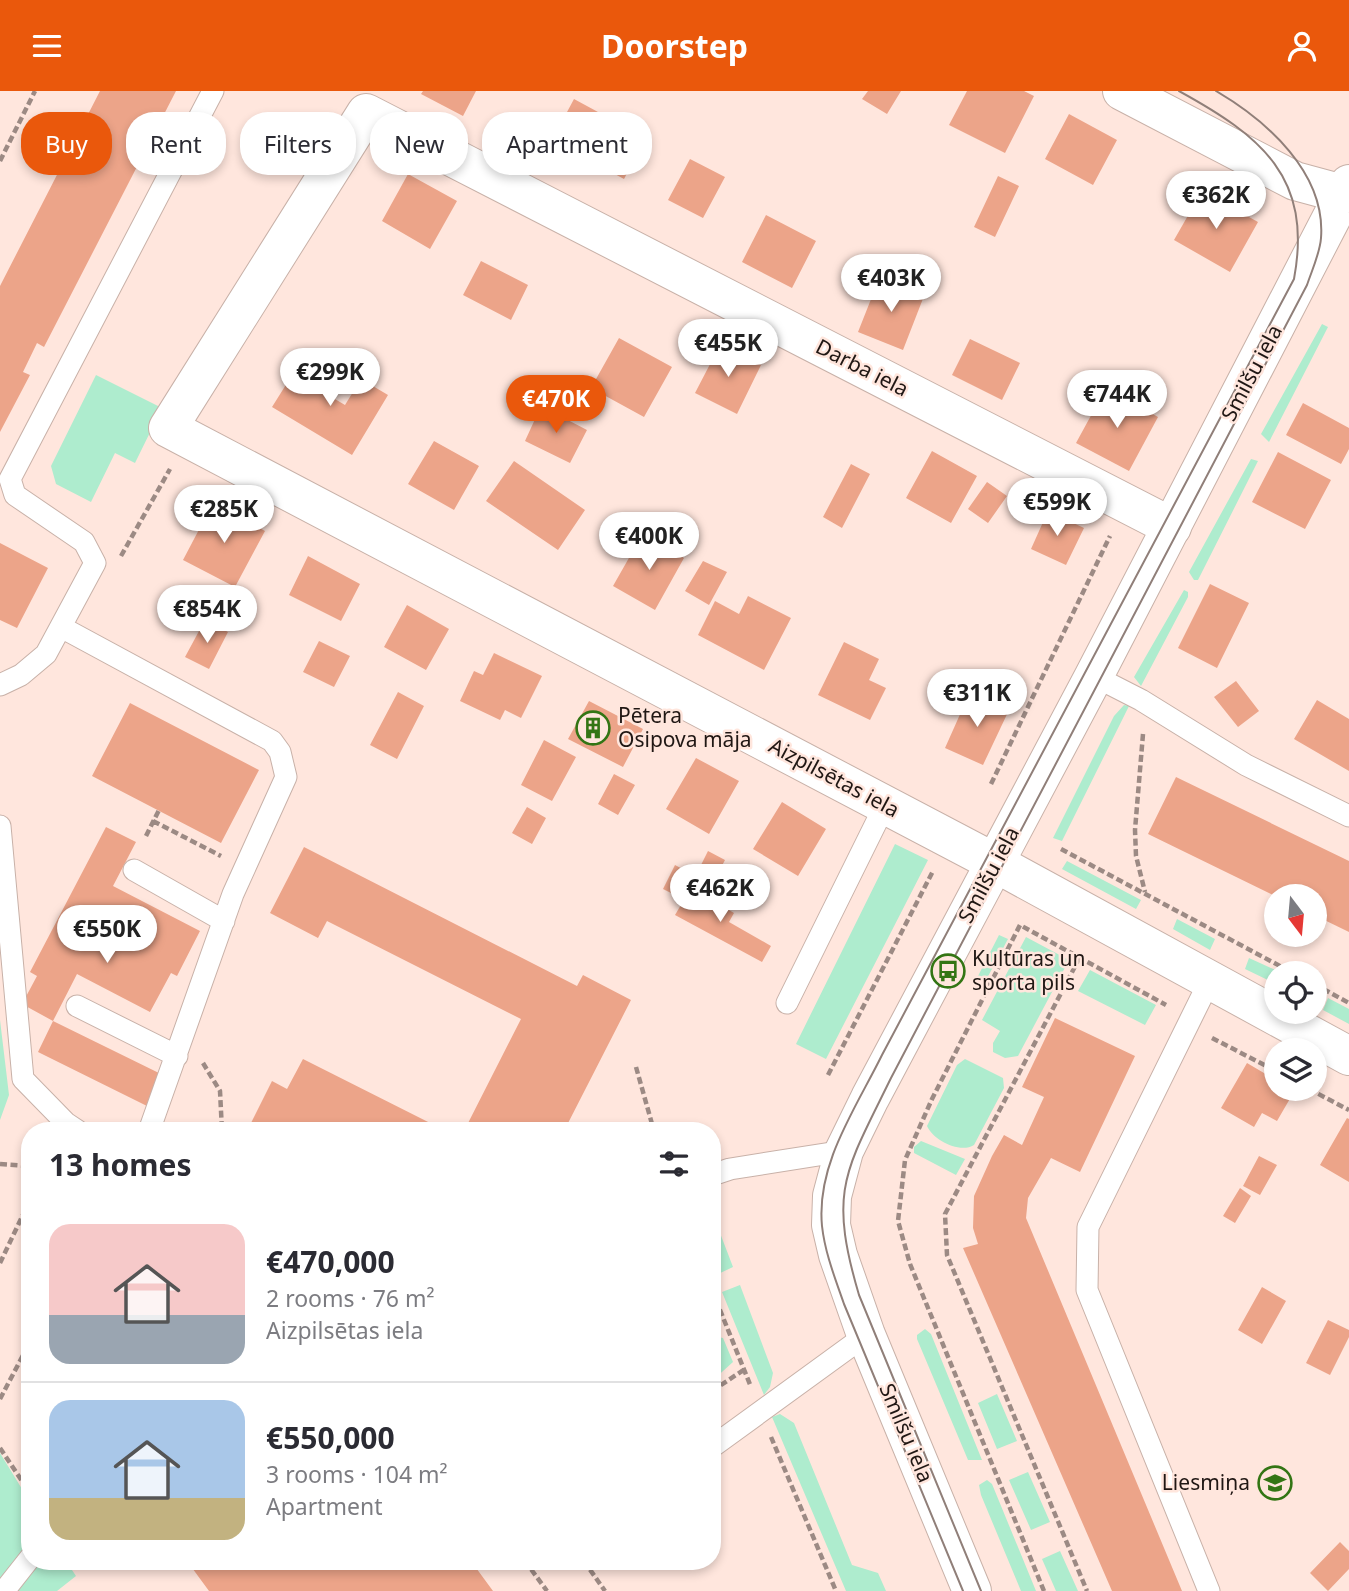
<!DOCTYPE html>
<meta charset="utf-8">
<style>
:root{--surface:#fff;--page:#f2f2f3;--text:#2b2b33;--muted:#7c7c81;--line:#e1e1e2;--accent:#ea580c}
body{margin:0;font-family:"Noto Sans",sans-serif;background:var(--page);color:var(--text);height:100vh;display:flex;flex-direction:column;font-size:26px;white-space:nowrap}
*{box-sizing:border-box;margin:0}
p{font-size:23px;color:var(--muted)}
.icon{flex:none;width:38px;height:38px;fill:none;stroke:currentColor;stroke-width:2;stroke-linecap:round;stroke-linejoin:round}
.map{position:relative;flex:1;overflow:hidden}
.sheet{position:absolute;left:21px;top:1031px;width:700px;height:448px;display:flex;flex-direction:column;background:var(--surface);border-radius:28px;box-shadow:0 4px 10px #0003}
.sheet>*{flex:none}
.guide{position:absolute;left:21px;top:21px;width:700px;height:63px;display:flex;gap:14px}
.needle{width:46px;rotate:164deg}
.tools{position:absolute;left:1264px;top:793px;display:grid;gap:14px}
.tools a{display:grid;place-items:center;width:63px;height:63px;border-radius:50%;background:var(--surface);box-shadow:0 4px 10px #0003;font-size:35px}
.price{position:absolute;translate:-50% -60px;padding:0 16px;border-radius:24px;background:#fff;color:#222;font-size:23px;line-height:46px;filter:drop-shadow(0 2px 4px #0008)}
.price::after{content:'';position:absolute;left:50%;top:42px;width:21px;height:16px;margin-left:-10px;background:inherit;clip-path:polygon(0 0,100% 0,50% 100%)}
.price.active{background:var(--accent);color:#fff}
ul{padding:0;list-style:none}
li{display:flex;align-items:center;gap:21px;height:175px;padding:0 28px}
li+li{border-top:2px solid var(--line)}
li span{display:grid;place-items:center;flex:none;width:196px;height:140px;border-radius:21px;color:#555}
li>.icon{margin-inline-start:auto}
span .icon{width:84px;height:84px;fill:#fffc;stroke-width:1}
li b{font-size:30px}
h2{display:flex;justify-content:space-between;align-items:center;height:84px;padding:0 28px;font-size:30px}
.pill{padding:0 24px;border-radius:28px;background:var(--surface);box-shadow:0 4px 10px #0003;font-size:24px;line-height:63px}
.pill.active{background:var(--accent);color:#fff}
header{display:flex;justify-content:space-between;align-items:center;height:91px;padding:0 28px;background:var(--accent);color:#fff;font-size:32px;font-weight:700}
.map>svg:first-child{display:block}
</style>
<header><svg class="icon" aria-label="menu" viewBox="0 0 24 24"><path d="M4 6h16M4 12h16M4 18h16"/></svg>Doorstep<svg class="icon" aria-label="person" viewBox="0 0 24 24"><circle cx="12" cy="8" r="4"/><path d="M4 21q1-7 8-7t8 7"/></svg></header>
<div class="map">
<svg width="1349" height="1500" viewBox="0 0 1349 1500">
<rect width="100%" height="100%" fill="#ffe6dd"/>
<path fill="#aeecce" d="M 1322,233 L 1328,236 L 1269,351 L 1261,343 Z
M 96,284 L 162,317 L 135,372 L 115,362 L 91,411 L 56,393 L 51,375 Z
M 1251,368 L 1258,370 L 1198,489 L 1194,489 L 1189,481 Z
M 1184,499 L 1188,501 L 1188,506 L 1141,595 L 1134,586 Z
M 1124,614 L 1129,615 L 1062,750 L 1053,747 L 1114,625 Z
M 895,753 L 928,769 L 826,968 L 796,953 Z
M 1067,770 L 1141,809 L 1136,818 L 1062,778 Z
M 1177,828 L 1215,848 L 1210,859 L 1173,838 Z
M 999,844 L 1008,848 L 985,891 L 977,887 Z
M 1026,846 L 1069,869 L 1018,965 L 1005,967 L 993,961 L 993,952 L 1000,940 L 982,929 Z
M 1249,867 L 1282,882 L 1276,882 L 1276,893 L 1245,878 Z
M 1090,879 L 1156,914 L 1145,934 L 1078,900 Z
M 1328,907 L 1349,918 L 1349,933 L 1323,919 Z
M 0,929 L 9,1004 L 0,1029 Z
M 965,968 L 1003,987 L 1004,997 L 974,1054 C 960,1063 933,1049 927,1035 L 957,974 Z
M 921,1050 L 965,1068 L 956,1084 L 914,1062 L 914,1056 Z
M 712,1121 L 733,1176 L 714,1185 L 712,1179 Z
M 740,1194 L 773,1282 L 770,1296 L 764,1304 L 722,1201 Z
M 925,1238 L 931,1243 L 982,1369 L 968,1369 L 917,1248 L 917,1244 Z
M 718,1246 L 723,1247 L 733,1271 L 712,1290 L 712,1250 Z
M 997,1303 L 1017,1350 L 997,1358 L 978,1312 Z
M 780,1323 L 794,1332 L 852,1474 L 878,1482 L 886,1500 L 846,1500 L 772,1326 Z
M 0,1362 L 30,1411 L 30,1470 L 66,1470 L 76,1485 L 57,1500 L 0,1500 Z
M 1028,1381 L 1050,1431 L 1031,1439 L 1009,1389 Z
M 987,1389 L 992,1393 L 1036,1500 L 1021,1500 L 981,1404 L 979,1394 Z
M 1060,1460 L 1078,1500 L 1056,1500 L 1042,1468 Z"/>
<path fill="#eca489" d="M 100,0 L 176,0 L 44,256 L 37,252 L 23,281 L 30,284 L 0,341 L 0,195 Z
M 423,0 L 476,0 L 463,25 L 421,3 Z
M 868,0 L 901,0 L 887,23 L 862,8 Z
M 967,0 L 1024,0 L 1034,5 L 1005,62 L 949,34 Z
M 574,8 L 646,47 L 624,88 L 552,49 Z
M 1069,23 L 1117,49 L 1093,94 L 1045,68 Z
M 690,68 L 725,86 L 703,127 L 668,109 Z
M 408,83 L 457,110 L 430,158 L 382,130 Z
M 998,85 L 1019,95 L 995,146 L 974,136 Z
M 1202,100 L 1258,131 L 1230,181 L 1174,149 Z
M 766,124 L 816,150 L 792,197 L 742,171 Z
M 481,170 L 528,194 L 511,229 L 463,204 Z
M 879,188 L 924,205 L 903,259 L 858,241 Z
M 619,247 L 672,276 L 644,326 L 591,297 Z
M 970,248 L 1020,272 L 1002,309 L 952,284 Z
M 720,254 L 761,274 L 737,323 L 695,302 Z
M 299,273 L 335,294 L 328,304 L 345,314 L 361,288 L 388,304 L 352,364 L 272,316 Z
M 1106,297 L 1158,326 L 1129,380 L 1076,352 Z
M 1303,312 L 1349,337 L 1349,358 L 1341,373 L 1286,344 Z
M 541,315 L 587,339 L 570,372 L 525,350 Z
M 434,350 L 479,375 L 454,419 L 408,393 Z
M 932,360 L 977,385 L 951,432 L 906,407 Z
M 1278,361 L 1331,389 L 1305,438 L 1252,411 Z
M 514,370 L 585,419 L 558,459 L 486,410 Z
M 851,373 L 870,383 L 842,437 L 823,426 Z
M 987,391 L 1007,405 L 988,432 L 968,418 Z
M 213,412 L 265,440 L 235,496 L 183,469 Z
M 1048,420 L 1084,437 L 1066,474 L 1031,458 Z
M 642,444 L 684,467 L 655,519 L 613,495 Z
M 0,452 L 48,477 L 17,537 L 0,529 Z
M 308,465 L 360,493 L 341,530 L 289,504 Z
M 703,470 L 727,481 L 709,514 L 685,500 Z
M 1210,493 L 1249,512 L 1217,577 L 1178,557 Z
M 748,505 L 791,527 L 764,579 L 698,544 L 715,510 L 739,523 Z
M 407,514 L 449,538 L 426,579 L 384,556 Z
M 205,529 L 228,541 L 209,578 L 185,566 Z
M 319,550 L 350,565 L 334,596 L 303,581 Z
M 844,551 L 879,568 L 869,589 L 886,597 L 870,629 L 818,604 Z
M 494,562 L 542,585 L 521,627 L 505,619 L 500,629 L 460,610 L 474,580 L 483,584 Z
M 1236,590 L 1259,620 L 1238,636 L 1214,606 Z
M 398,601 L 424,615 L 397,668 L 370,654 Z
M 970,601 L 1009,619 L 983,674 L 945,657 Z
M 1317,609 L 1349,628 L 1349,680 L 1294,648 Z
M 589,610 L 643,638 L 623,676 L 568,648 Z
M 130,612 L 259,679 L 221,752 L 92,685 Z
M 544,649 L 576,666 L 552,710 L 521,694 Z
M 696,667 L 739,690 L 709,743 L 666,718 Z
M 614,683 L 635,694 L 618,724 L 598,713 Z
M 1176,686 L 1349,770 L 1349,841 L 1314,824 L 1314,805 L 1275,805 L 1148,743 Z
M 782,711 L 826,738 L 798,785 L 753,758 Z
M 527,716 L 546,727 L 532,753 L 512,742 Z
M 106,736 L 136,751 L 113,795 L 200,840 L 177,885 L 171,882 L 150,921 L 77,883 L 53,930 L 163,984 L 147,1015 L 38,961 L 53,930 L 22,913 L 37,885 L 30,881 Z
M 304,756 L 577,895 L 583,884 L 631,909 L 564,1040 L 464,1040 L 521,928 L 327,830 L 318,847 L 270,822 Z
M 708,760 L 725,769 L 713,792 L 696,784 Z
M 675,774 L 692,783 L 679,806 L 663,798 Z
M 691,797 L 734,822 L 729,831 L 771,855 L 762,871 L 675,824 Z
M 1055,927 L 1135,965 L 1080,1081 L 1051,1067 L 1028,1107 L 1026,1127 L 1182,1500 L 1112,1500 L 963,1157 L 978,1153 L 973,1137 L 974,1105 L 992,1065 L 1004,1044 L 1022,1054 L 1044,1006 L 1022,996 Z
M 303,968 L 446,1040 L 247,1040 L 272,990 L 287,998 Z
M 1247,972 L 1276,989 L 1276,998 L 1295,999 L 1277,1030 L 1262,1022 L 1254,1036 L 1221,1017 Z
M 1347,1027 L 1349,1028 L 1349,1091 L 1320,1074 Z
M 1259,1065 L 1277,1074 L 1260,1104 L 1243,1095 Z
M 1240,1097 L 1251,1105 L 1235,1132 L 1223,1125 Z
M 1262,1196 L 1286,1210 L 1262,1253 L 1238,1239 Z
M 1328,1229 L 1349,1239 L 1349,1246 L 1330,1284 L 1306,1272 Z
M 1340,1451 L 1349,1460 L 1349,1478 L 1328,1500 L 1310,1482 Z
M 187,1470 L 471,1470 L 493,1500 L 209,1500 Z"/>
<g fill="none" stroke-linecap="round" stroke-linejoin="round">
<defs>
<path id="service" d="M 61,536 L 272,650 L 280,661 L 286,686 L 233,803 L 149,1040
M 1094,585 L 1141,609 L 1246,674 L 1349,725
M 0,594 L 21,584 L 46,563 L 95,472 L 84,451 L 15,404 L 10,388 L 213,0
M 0,735 L 23,988 L 66,1032 L 78,1040
M 134,779 L 224,830
M 787,912 L 885,714
M 77,915 L 177,965
M 712,1084 L 730,1078 L 844,1060
M 712,1356 L 866,1244
M 4,1500 L 30,1467
M 1209,1500 L 1087,1199 L 1088,1136 L 1210,889"/>
<path id="minor" d="M 1172,436 L 366,22 L 168,337 L 988,768 L 1349,965"/>
<path id="tertiary" d="M 1122,0 L 1295,90 L 1343,103
M 972,1500 L 866,1244 L 838,1164 L 831,1134 L 832,1105 L 844,1060 L 870,1007 L 1094,585 L 1349,93"/>
</defs>
<use href="#service" stroke="#c8b1a8" stroke-width="23"/>
<use href="#minor" stroke="#c8b1a8" stroke-width="40"/>
<use href="#tertiary" stroke="#c8b1a8" stroke-width="40"/>
<path stroke="#9c8a84" stroke-width="4.5" stroke-dasharray="7 3.5" stroke-linecap="butt" d="M 0,70 L 35,0
M 121,465 L 170,378
M 1143,643 L 1135,739 L 1136,765 L 1145,801
M 991,693 L 1110,445
M 153,730 L 221,765
M 146,745 L 159,719
M 1061,758 L 1293,882
M 1080,866 L 945,1123 L 947,1164 L 1087,1500
M 1314,893 L 1349,912
M 1212,947 L 1276,980
M 203,972 L 220,1000 L 222,1040
M 636,976 L 654,1040
M 828,984 L 933,780
M 1309,998 L 1349,1019
M 0,1073 L 30,1075
M 0,1172 L 30,1109
M 712,1199 L 751,1296
M 712,1226 L 721,1220
M 712,1300 L 745,1278
M 0,1308 L 30,1251
M 771,1346 L 836,1500
M 0,1357 L 30,1402
M 525,1470 L 547,1500
M 584,1470 L 605,1500
M 1044,1500 L 910,1173 L 898,1130 L 905,1069 L 932,1008 L 1020,834 L 1166,914"/>
<use href="#service" stroke="#fff" stroke-width="21"/>
<use href="#minor" stroke="#fff" stroke-width="38"/>
<use href="#tertiary" stroke="#fff" stroke-width="38"/>
<path stroke="#907f79" stroke-width="2" d="M 963,1500 L 844,1213 C 835,1187 825,1162 822,1135 C 816,1073 856,1017 882,964 L 1294,188 C 1313,86 1261,45 1179,0
M 981,1500 L 859,1204 C 828,1099 845,1081 891,987 L 1307,194 C 1312,179 1320,162 1321,147 C 1326,82 1267,30 1216,0"/>
</g>
<defs>
<symbol id="building-ring" viewBox="-11 -11 22 22"><circle r="9.5" fill="#ffe6dd" stroke="#337514" stroke-width="1.5"/><path d="M-4-6H4V6H1V3H-1V6H-4ZM-2.5-4.3h1.7v1.8h-1.7ZM.8-4.3h1.7v1.8H.8ZM-2.5-1h1.7V.8h-1.7ZM.8-1h1.7V.8H.8Z" fill="#337514"/></symbol>
<symbol id="bus-ring" viewBox="-11 -11 22 22"><circle r="9.5" fill="#ffe6dd" stroke="#337514" stroke-width="1.5"/><path d="M-5-6H5V4H4V6H2V4H-2V6H-4V4H-5ZM-3.5-4V0h7V-4ZM-3.5 1.2v1.5H-2V1.2ZM2 1.2v1.5H3.5V1.2Z" fill="#337514"/></symbol>
<symbol id="school-ring" viewBox="-11 -11 22 22"><circle r="9.5" fill="#ffe6dd" stroke="#337514" stroke-width="1.5"/><path d="M0-5L7-2L0 1L-7-2ZM-4 1L0 2.5L4 1V4Q0 6-4 4Z" fill="#337514"/></symbol>
</defs>
<g fill-rule="evenodd">
<use href="#building-ring" x="574" y="618" width="38" height="38"/>
<use href="#bus-ring" x="929" y="861" width="38" height="38"/>
<use href="#school-ring" x="1256" y="1373" width="38" height="38"/>
</g>
<g text-anchor="middle" stroke-width="5" stroke-linejoin="round" paint-order="stroke">
<g font-size="21" fill="#201714" stroke="#ffe6dd">
<text transform="translate(862 277) rotate(27)" y="7">Darba iela</text>
<text transform="translate(1252 282) rotate(-62)" y="7">Smilšu iela</text>
<text transform="translate(834 687) rotate(28)" y="7">Aizpilsētas iela</text>
<text transform="translate(989 784) rotate(-62)" y="7">Smilšu iela</text>
<text transform="translate(906 1342) rotate(67)" y="7">Smilšu iela</text>
</g>
<g font-size="21" fill="#201714" stroke="#ffe6dd" text-anchor="start">
<text x="618" y="632">Pētera<tspan x="618" dy="24">Osipova māja</tspan></text>
<text x="972" y="875">Kultūras un<tspan x="972" dy="24">sporta pils</tspan></text>
<text x="1250" y="1399" text-anchor="end">Liesmiņa</text>
</g>
</g>
</svg>
<div class="tools">
<a><svg class="needle" viewBox="-14 -14 28 28"><path d="M0-13l5 13h-10z" fill="#e53935"/><path d="M0 13l5-13h-10z" fill="#7c7c81"/></svg></a>
<a><svg class="icon" aria-label="locate" viewBox="0 0 24 24"><circle cx="12" cy="12" r="6"/><path d="M12 2v4M12 18v4M2 12h4M18 12h4"/></svg></a>
<a><svg class="icon" aria-label="layers" viewBox="0 0 24 24"><path d="M12 4l9 5-9 5-9-5zM3 14l9 5 9-5"/></svg></a>
</div>
<b class="price" style="left:1216px;top:140px">€362K</b>
<b class="price" style="left:891px;top:223px">€403K</b>
<b class="price" style="left:728px;top:288px">€455K</b>
<b class="price" style="left:330px;top:317px">€299K</b>
<b class="price" style="left:1117px;top:339px">€744K</b>
<b class="price active" style="left:556px;top:344px">€470K</b>
<b class="price" style="left:1057px;top:447px">€599K</b>
<b class="price" style="left:224px;top:454px">€285K</b>
<b class="price" style="left:649px;top:481px">€400K</b>
<b class="price" style="left:207px;top:554px">€854K</b>
<b class="price" style="left:977px;top:638px">€311K</b>
<b class="price" style="left:720px;top:833px">€462K</b>
<b class="price" style="left:107px;top:874px">€550K</b>
<div class="guide">
<a class="pill active">Buy</a>
<a class="pill">Rent</a>
<a class="pill">Filters</a>
<a class="pill">New</a>
<a class="pill">Apartment</a>
</div>
<section class="sheet">
<h2>13 homes<svg class="icon" aria-label="filters" viewBox="0 0 24 24"><path d="M4 7h16M4 17h16"/><circle cx="9" cy="7" r="2"/><circle cx="15" cy="17" r="2"/></svg></h2>
<ul>
<li><span style="background:linear-gradient(#f6c9c9 65%,#9aa5b1 0)"><svg class="icon" aria-label="home" viewBox="0 0 24 24"><path d="M3 11l9-7 9 7M6 9v11h12V9"/></svg></span><div><b>€470,000</b><p>2 rooms · 76 m²</p><p>Aizpilsētas iela</p></div></li>
<li><span style="background:linear-gradient(#a9c7e8 70%,#c2b280 0)"><svg class="icon" aria-label="home" viewBox="0 0 24 24"><path d="M3 11l9-7 9 7M6 9v11h12V9"/></svg></span><div><b>€550,000</b><p>3 rooms · 104 m²</p><p>Apartment</p></div></li>
</ul>
</section>
</div>
